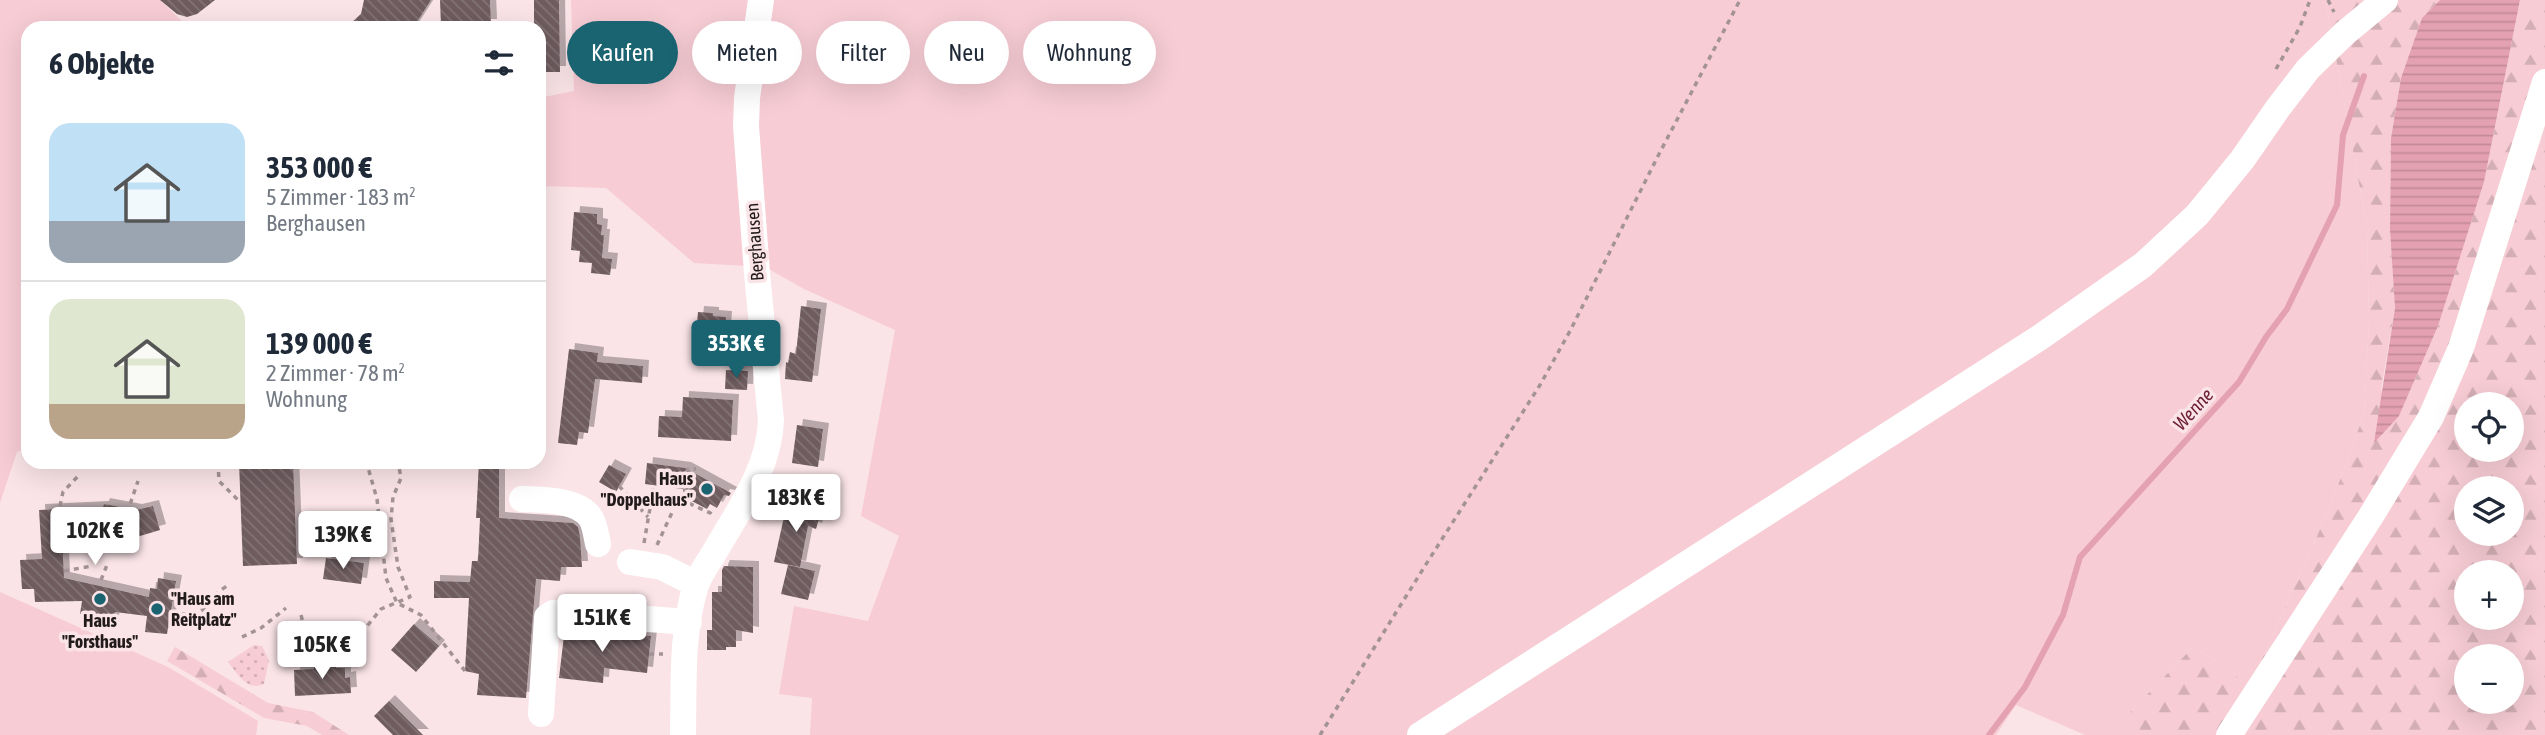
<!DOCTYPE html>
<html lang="de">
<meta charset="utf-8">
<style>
:root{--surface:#fff;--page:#f2f2f3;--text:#1f2937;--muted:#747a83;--line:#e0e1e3;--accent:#1a6371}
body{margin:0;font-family:"Asap Condensed",sans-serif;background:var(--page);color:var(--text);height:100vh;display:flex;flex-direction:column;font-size:26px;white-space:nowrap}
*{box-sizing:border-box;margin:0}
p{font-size:23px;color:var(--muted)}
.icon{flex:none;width:38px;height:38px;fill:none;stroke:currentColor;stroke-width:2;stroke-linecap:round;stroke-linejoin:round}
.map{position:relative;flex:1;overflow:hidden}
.sheet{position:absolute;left:21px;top:21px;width:525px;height:448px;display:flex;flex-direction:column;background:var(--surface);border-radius:21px;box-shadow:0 7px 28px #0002}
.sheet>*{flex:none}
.guide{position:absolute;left:567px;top:21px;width:665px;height:63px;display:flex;gap:14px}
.tools{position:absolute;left:2454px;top:392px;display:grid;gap:14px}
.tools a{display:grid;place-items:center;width:70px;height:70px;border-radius:50%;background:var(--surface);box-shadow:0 7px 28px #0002;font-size:35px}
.price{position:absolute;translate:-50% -60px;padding:0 16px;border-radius:7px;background:#fff;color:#222;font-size:23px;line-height:46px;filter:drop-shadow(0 2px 4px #0008)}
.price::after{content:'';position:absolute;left:50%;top:42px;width:21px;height:16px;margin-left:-10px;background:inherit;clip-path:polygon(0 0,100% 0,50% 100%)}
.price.current{background:var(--accent);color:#fff}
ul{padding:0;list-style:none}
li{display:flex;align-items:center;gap:21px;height:175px;padding:0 28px}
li+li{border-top:2px solid var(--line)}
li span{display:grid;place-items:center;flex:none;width:196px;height:140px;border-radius:21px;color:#555}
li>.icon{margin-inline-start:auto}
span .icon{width:84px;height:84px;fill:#fffc;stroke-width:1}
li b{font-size:30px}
h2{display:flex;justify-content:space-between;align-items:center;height:84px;padding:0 28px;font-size:30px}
.chip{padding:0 24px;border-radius:32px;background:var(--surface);box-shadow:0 7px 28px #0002;font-size:24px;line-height:63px}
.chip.current{background:var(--accent);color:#fff}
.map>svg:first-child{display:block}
</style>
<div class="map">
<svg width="2545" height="735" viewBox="0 0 2545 735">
<defs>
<pattern id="forest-firs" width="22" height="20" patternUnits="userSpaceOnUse" patternTransform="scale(1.75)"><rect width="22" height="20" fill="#f7ccd4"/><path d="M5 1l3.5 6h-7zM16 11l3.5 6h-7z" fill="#d3afb5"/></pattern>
<pattern id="park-dots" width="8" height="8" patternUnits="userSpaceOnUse" patternTransform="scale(1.75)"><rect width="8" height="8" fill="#f7ccd4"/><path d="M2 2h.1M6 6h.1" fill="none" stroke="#d3afb5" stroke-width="1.8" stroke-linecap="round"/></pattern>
<pattern id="water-rules" width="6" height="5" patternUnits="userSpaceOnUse" patternTransform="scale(1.75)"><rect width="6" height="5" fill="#e4a1b0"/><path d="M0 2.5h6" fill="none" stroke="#c38a97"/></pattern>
<pattern id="building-back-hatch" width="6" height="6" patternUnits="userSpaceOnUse" patternTransform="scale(1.75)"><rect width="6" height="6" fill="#6e5c5f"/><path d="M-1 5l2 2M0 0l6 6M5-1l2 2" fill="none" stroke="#827476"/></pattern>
<filter id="shadow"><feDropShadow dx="6" dy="-6" stdDeviation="0" flood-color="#0004"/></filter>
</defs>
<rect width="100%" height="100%" fill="#fae4e8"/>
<path fill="#f7ccd4" d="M 0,0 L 160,0 L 189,28 L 28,28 L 28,448 L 17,452 L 0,503 Z
M 571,0 L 2319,0 L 2326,4 L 2367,227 L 2369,321 L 2364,414 L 2330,507 L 2250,686 L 2194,646 L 2108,735 L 2085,735 L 2016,705 L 1996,735 L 810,735 L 812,698 L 779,694 L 794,606 L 868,621 L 899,536 L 861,516 L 895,330 L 804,289 L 765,267 L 694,263 L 606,188 L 539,186 L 539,98 L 574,91 Z
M 0,592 L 168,667 L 258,721 L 256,735 L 0,735 Z"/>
<path fill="url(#forest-firs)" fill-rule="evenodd" d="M 2319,0 L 2440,0 L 2422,18 L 2401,78 L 2391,138 L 2390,230 L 2395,308 L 2381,390 L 2399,416 L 2438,326 L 2484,182 L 2520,0 L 2545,0 L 2545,735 L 2108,735 L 2194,646 L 2250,686 L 2330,507 L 2364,414 L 2369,321 L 2367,227 L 2326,4 ZM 2466,404 L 2511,404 L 2511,450 L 2466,450 ZM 2466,488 L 2511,488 L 2511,534 L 2466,534 ZM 2466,572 L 2511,572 L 2511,618 L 2466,618 ZM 2466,656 L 2511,656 L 2511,702 L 2466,702 Z
M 175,647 L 268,703 L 313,712 L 349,735 L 322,735 L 307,726 L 264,718 L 167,661 Z"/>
<path fill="url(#park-dots)" d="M 254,645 L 262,646 L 269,660 L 264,684 C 247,692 237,673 228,662 Z"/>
<path fill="url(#water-rules)" d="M 2440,0 L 2520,0 L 2484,182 L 2438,326 L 2399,416 L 2374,443 L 2395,308 L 2390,230 L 2391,138 L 2401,78 L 2422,18 Z"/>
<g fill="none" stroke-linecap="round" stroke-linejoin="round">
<path stroke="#e4a1b0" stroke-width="6" d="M 1989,735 L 2025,687 L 2063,615 L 2080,557 L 2239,382 L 2266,337 L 2287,309 L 2337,205 L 2343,135 L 2364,76"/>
</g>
<path fill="url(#building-back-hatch)" filter="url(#shadow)" d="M 160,0 L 215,0 L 197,14 L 187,17 L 177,14 Z
M 364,0 L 431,0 L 413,28 L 346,28 L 361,14 Z
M 440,0 L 490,0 L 491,25 L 475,25 L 475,28 L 441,26 Z
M 534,0 L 559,0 L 560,72 L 539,72 L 539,28 L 534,28 Z
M 574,212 L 597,214 L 597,224 L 602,225 L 601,235 L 604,235 L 602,258 L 612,259 L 610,275 L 591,273 L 592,263 L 579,262 L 580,251 L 571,250 Z
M 801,306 L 821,309 L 812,382 L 785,379 L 786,362 L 788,363 L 790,352 L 796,354 Z
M 698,312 L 713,313 L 713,316 L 726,317 L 724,345 L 700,343 L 700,333 L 696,333 Z
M 569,349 L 598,353 L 597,362 L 643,366 L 642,383 L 595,379 L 588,433 L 579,432 L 577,445 L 558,443 Z
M 726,370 L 748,371 L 747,390 L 725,389 Z
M 683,397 L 733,400 L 731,441 L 658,437 L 659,416 L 682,417 Z
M 797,425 L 823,429 L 818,467 L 792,463 Z
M 239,462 L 293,462 L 297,564 L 243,566 Z
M 479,462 L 499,462 L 499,518 L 573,523 L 578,527 L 580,537 L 582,567 L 561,567 L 560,581 L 536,579 L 526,698 L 477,695 L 479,674 L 465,671 L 469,598 L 434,598 L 434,581 L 470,582 L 472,561 L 478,561 L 480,518 L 476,518 Z
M 647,463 L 685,468 L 731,493 L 729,496 L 724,495 L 717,508 L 710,504 L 707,509 L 686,498 L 690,490 L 645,484 Z
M 609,465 L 626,474 L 616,492 L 599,482 Z
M 794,499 L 821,512 L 816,529 L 808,526 L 800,567 L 774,562 L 784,517 L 789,519 Z
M 104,504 L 136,510 L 153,506 L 160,530 L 140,536 L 80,524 L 80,534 L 62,535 L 64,578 L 149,597 L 150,588 L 157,589 L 158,578 L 176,581 L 167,634 L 145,632 L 147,616 L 115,612 L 113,621 L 92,617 L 80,614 L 82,601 L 35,602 L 34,589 L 22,589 L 20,560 L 42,559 L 39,510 L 103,507 Z
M 326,558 L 364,563 L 361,584 L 323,579 Z
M 788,565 L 815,571 L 808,600 L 781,594 Z
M 724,566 L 753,567 L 753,633 L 736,630 L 736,647 L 726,647 L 726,650 L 707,650 L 707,630 L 712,630 L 712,592 L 722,592 L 722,570 Z
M 414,624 L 439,646 L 416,672 L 391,650 Z
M 565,627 L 651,636 L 647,673 L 604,668 L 603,683 L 559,678 Z
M 336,664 L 336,668 L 345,668 L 345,678 L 350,677 L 351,693 L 295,696 L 294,670 L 314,669 L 314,665 Z
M 389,701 L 423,735 L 393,735 L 374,716 Z"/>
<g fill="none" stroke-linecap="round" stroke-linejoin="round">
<path stroke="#a39396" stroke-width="3.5" stroke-dasharray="5 5" stroke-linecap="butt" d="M 2328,0 L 2334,12
M 2276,69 L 2300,27 L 2310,0
M 218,462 L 219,481 L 240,502
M 364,462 L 367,464 L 377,499 L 386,578 L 397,603 L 421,615 L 465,671
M 619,486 L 648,517
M 685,492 L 683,479 L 688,469 L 696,469
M 680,499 L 710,513 L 712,510
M 60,506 L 63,492 L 79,475
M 127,513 L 138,481
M 644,543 L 654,485
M 657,545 L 675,506 L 687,489
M 64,571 L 92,566
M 101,580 L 107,565
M 172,612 C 212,621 201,600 229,585
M 301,615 L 314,665
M 242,637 L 261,628 L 286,608
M 649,654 L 663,654
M 336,664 L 381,609 L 410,597 L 398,567 L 391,519 L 393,497 L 401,478 L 398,462
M 1320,735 L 1423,569 L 1540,385 L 1570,331 L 1659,154 L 1740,0"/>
<path stroke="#fff" stroke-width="26" d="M 522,499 C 543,500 577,499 590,517 C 595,524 596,535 598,544
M 630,562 L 662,567 L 696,584
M 634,618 L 689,622
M 541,714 L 547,617 L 553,613
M 683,735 C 684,686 681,632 696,585 C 700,574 708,563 714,553 C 738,511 769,470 771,421 L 757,273 L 746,126 L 747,98 L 761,0
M 1420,735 L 2039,338 L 2143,265 L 2197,215 L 2242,160 L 2278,108 L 2308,69 L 2345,33 L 2385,0
M 2229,735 L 2371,516 L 2431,417 L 2461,348 L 2545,82"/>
</g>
<g fill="#1a6371" stroke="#fae4e8" stroke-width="2.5">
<circle cx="707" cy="489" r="7"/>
<circle cx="100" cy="599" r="7"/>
<circle cx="157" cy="609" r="7"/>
</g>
<g text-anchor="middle" stroke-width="7" stroke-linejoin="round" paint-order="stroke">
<g font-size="18" fill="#221b1c" stroke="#fae4e8">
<text transform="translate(755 242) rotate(-94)" y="6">Berghausen</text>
</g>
<g font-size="18" font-weight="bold" fill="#221b1c" stroke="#fae4e8" text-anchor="end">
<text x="693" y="485">Haus<tspan x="693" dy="21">"Doppelhaus"</tspan></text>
<text x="171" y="605" text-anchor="start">"Haus am<tspan x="171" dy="21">Reitplatz"</tspan></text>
<text x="100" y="627" text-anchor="middle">Haus<tspan x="100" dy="21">"Forsthaus"</tspan></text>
</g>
<g font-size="19" font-style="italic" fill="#6e2039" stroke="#fae4e8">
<text transform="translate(2193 409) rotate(-48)" y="7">Wenne</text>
</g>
</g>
</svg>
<div class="tools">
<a><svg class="icon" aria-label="locate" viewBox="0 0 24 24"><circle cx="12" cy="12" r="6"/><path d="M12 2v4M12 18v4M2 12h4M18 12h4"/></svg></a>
<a><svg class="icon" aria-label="layers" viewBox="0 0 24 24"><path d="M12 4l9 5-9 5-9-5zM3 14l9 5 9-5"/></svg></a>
<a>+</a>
<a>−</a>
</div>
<b class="price current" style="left:736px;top:380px">353K €</b>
<b class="price" style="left:796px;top:534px">183K €</b>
<b class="price" style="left:95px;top:567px">102K €</b>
<b class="price" style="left:343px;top:571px">139K €</b>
<b class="price" style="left:602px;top:654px">151K €</b>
<b class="price" style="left:322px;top:681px">105K €</b>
<div class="guide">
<a class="chip current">Kaufen</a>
<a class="chip">Mieten</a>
<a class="chip">Filter</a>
<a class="chip">Neu</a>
<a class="chip">Wohnung</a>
</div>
<section class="sheet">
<h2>6 Objekte<svg class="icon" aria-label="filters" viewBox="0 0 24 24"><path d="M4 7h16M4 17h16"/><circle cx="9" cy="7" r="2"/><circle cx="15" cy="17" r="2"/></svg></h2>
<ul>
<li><span style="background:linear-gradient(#bfe0f5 70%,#9aa5b1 0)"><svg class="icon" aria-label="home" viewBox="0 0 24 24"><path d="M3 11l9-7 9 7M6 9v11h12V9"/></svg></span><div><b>353 000 €</b><p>5 Zimmer · 183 m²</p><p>Berghausen</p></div></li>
<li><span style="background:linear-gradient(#dfe7d0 75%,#b9a48a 0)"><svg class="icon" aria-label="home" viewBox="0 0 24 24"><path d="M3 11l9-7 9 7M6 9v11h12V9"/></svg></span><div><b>139 000 €</b><p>2 Zimmer · 78 m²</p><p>Wohnung</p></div></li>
</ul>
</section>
</div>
